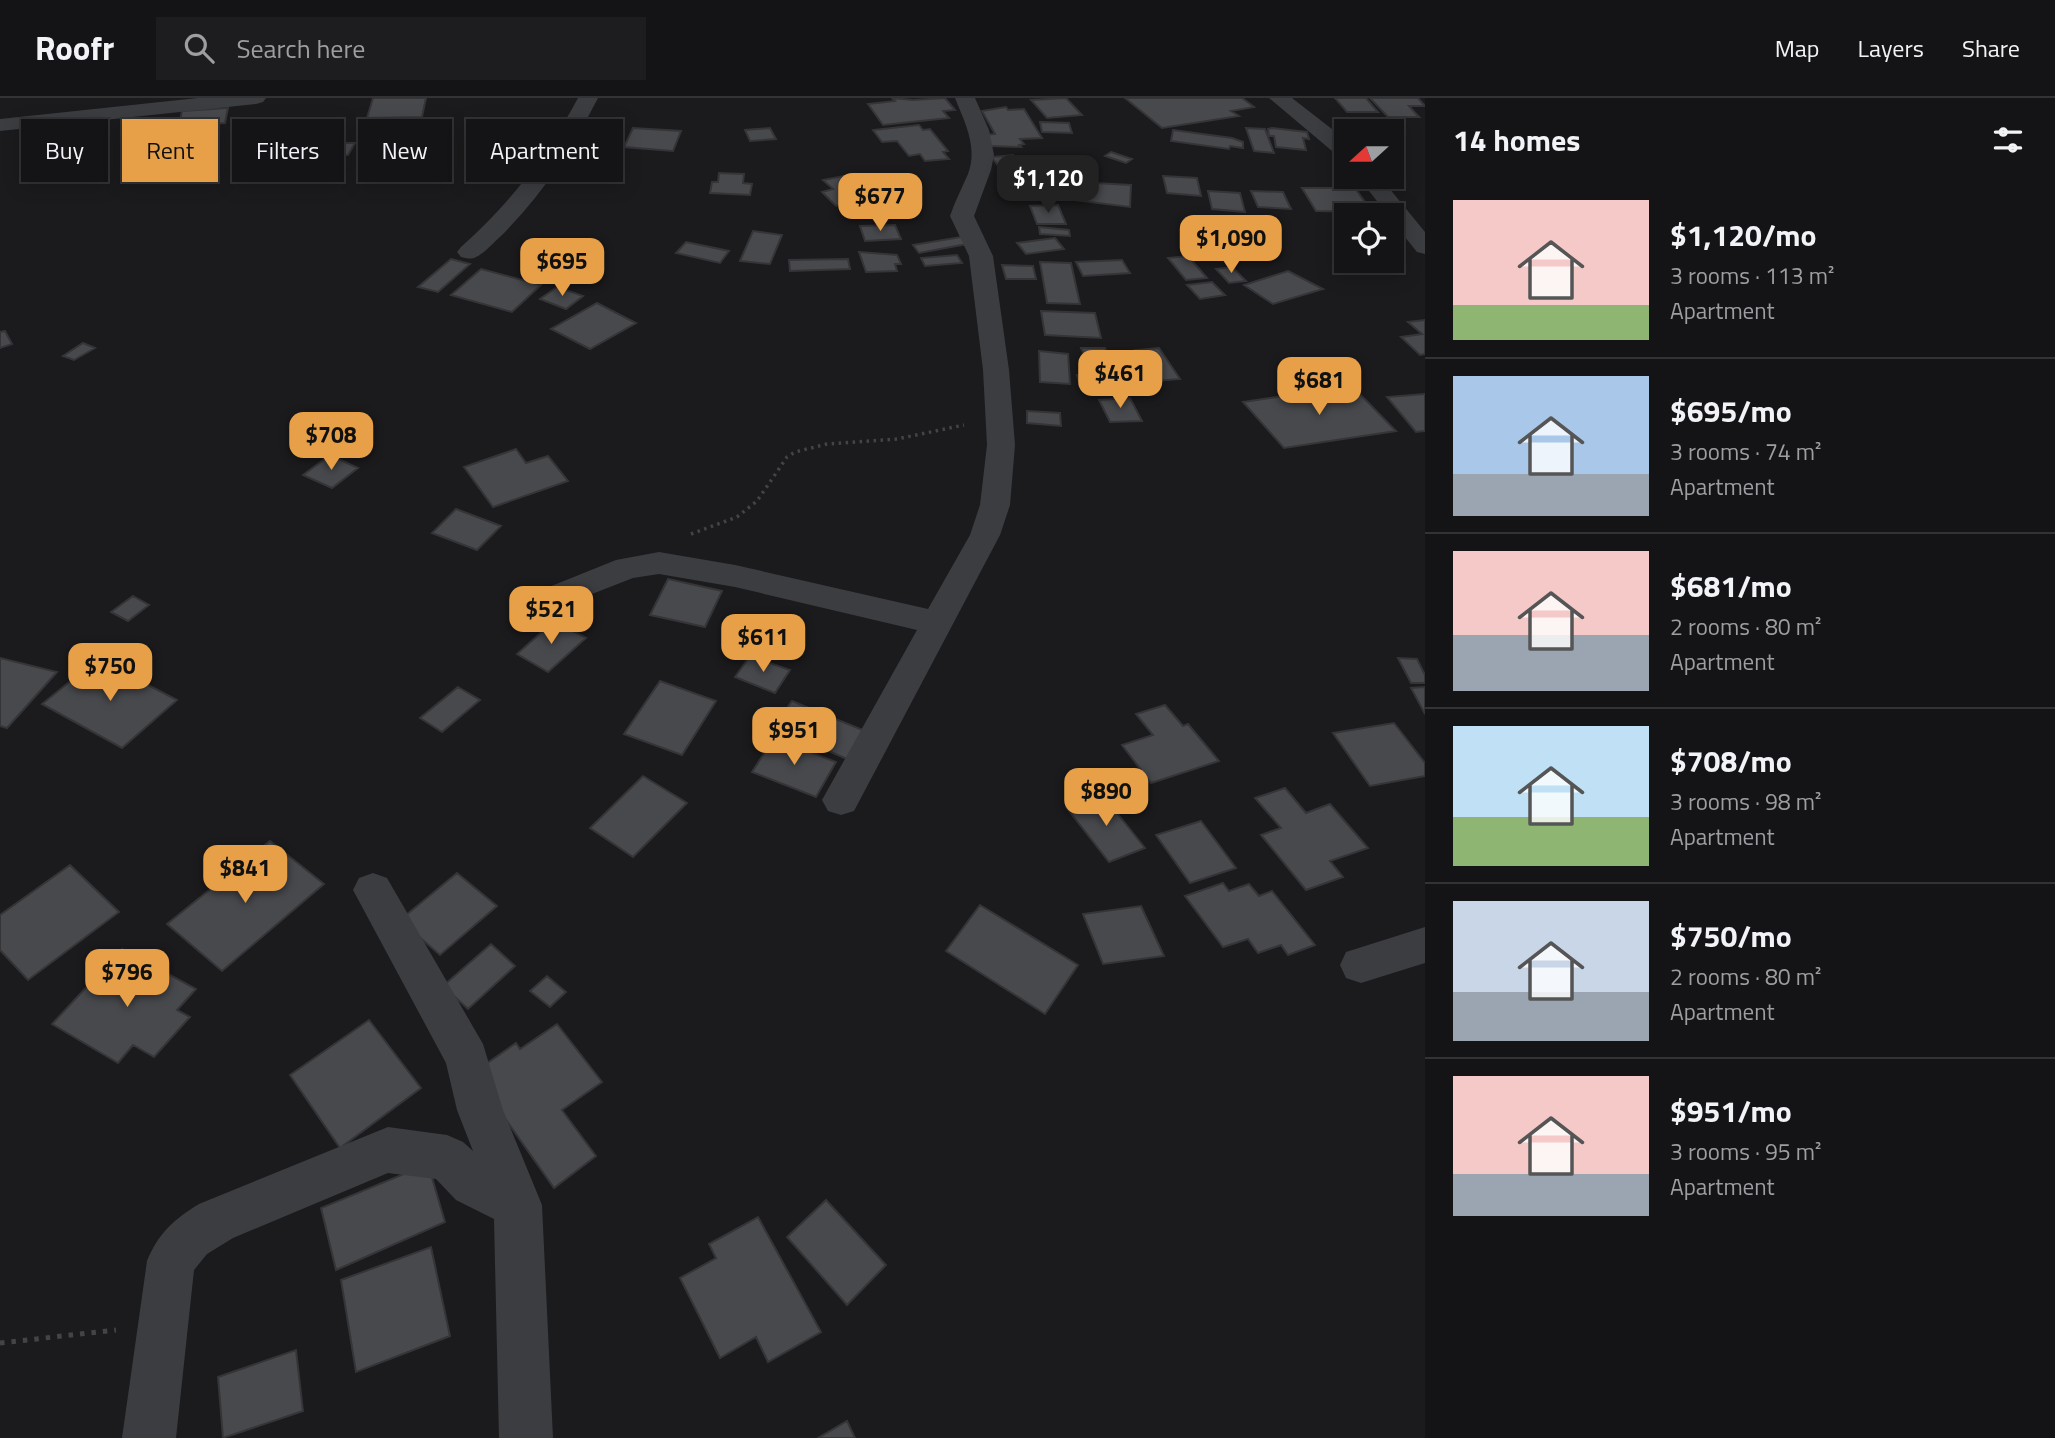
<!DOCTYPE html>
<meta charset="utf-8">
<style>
:root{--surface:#141416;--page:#1d1d1f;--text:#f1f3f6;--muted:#9d9ea1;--line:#333335;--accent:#e7a048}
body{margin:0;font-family:"Titillium Web",sans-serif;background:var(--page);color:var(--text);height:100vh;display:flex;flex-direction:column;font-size:26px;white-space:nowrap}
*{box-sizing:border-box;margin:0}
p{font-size:23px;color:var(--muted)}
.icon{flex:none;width:38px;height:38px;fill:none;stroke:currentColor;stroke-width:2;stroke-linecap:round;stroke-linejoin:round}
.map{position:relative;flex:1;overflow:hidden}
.drawer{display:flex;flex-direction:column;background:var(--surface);width:630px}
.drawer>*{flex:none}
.top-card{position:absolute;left:21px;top:21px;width:665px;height:63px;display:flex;gap:14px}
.needle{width:46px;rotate:249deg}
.buttons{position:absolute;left:1334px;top:21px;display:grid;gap:14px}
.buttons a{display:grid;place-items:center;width:70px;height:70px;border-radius:0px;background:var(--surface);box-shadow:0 4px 18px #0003,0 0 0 2px var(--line);font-size:35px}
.price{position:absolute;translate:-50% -60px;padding:0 16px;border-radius:14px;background:var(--accent);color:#111;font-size:23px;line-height:46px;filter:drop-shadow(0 2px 4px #0008)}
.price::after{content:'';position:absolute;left:50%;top:42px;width:21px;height:16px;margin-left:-10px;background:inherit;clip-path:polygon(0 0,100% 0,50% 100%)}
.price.current{background:#222;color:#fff}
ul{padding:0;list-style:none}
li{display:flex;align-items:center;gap:21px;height:175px;padding:0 28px}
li+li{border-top:2px solid var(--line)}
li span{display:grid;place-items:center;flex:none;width:196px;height:140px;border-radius:0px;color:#555}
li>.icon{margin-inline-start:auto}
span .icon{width:84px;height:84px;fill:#fffc;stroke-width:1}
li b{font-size:30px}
h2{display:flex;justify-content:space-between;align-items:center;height:84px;padding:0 28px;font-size:30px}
.chip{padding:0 24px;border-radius:0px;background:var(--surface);box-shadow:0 4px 18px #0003,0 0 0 2px var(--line);font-size:24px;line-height:63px}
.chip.current{background:var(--accent);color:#111}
header{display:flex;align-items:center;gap:42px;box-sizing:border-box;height:98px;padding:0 35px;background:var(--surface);border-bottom:2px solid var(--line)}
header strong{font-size:33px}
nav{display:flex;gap:38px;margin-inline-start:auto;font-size:24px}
.search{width:490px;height:63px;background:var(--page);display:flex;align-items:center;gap:18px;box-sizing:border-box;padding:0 24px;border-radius:0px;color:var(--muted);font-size:26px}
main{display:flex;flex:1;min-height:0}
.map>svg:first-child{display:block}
</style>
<header>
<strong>Roofr</strong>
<div class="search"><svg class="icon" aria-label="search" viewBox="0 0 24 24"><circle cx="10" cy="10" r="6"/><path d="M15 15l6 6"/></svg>Search here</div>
<nav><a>Map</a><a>Layers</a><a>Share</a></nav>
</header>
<main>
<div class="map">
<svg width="1425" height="1340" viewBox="0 0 1425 1340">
<rect width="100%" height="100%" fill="#1b1b1d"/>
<path fill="#48494d" stroke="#353538" stroke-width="2" d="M 373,0 L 426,0 L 422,19 L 367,20 Z
M 892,0 L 913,2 L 945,0 L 955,12 L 943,13 L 949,20 L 883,27 L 868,6 L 895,3 Z
M 1066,0 L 1082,17 L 1047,20 L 1031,2 Z
M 1125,0 L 1242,0 L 1254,9 L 1231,13 L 1239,18 L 1162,30 Z
M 1335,0 L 1366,0 L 1378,14 L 1347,14 Z
M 1370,0 L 1418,0 L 1425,8 L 1409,8 L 1419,19 L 1388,19 Z
M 1006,9 L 1008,12 L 1024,11 L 1042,40 L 1020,41 L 1024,46 L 1019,47 L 1021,49 L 990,48 L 984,37 L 995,36 L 982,13 Z
M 228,10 L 225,25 L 179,28 L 182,13 Z
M 1040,24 L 1069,25 L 1072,35 L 1042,34 Z
M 919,27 L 923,32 L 930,31 L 948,53 L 943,54 L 949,61 L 925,63 L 920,56 L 909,58 L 897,43 L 882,44 L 873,32 Z
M 85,29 L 74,54 L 57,55 L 69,30 Z
M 633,30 L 681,33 L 673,53 L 624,49 Z
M 770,30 L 776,41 L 750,43 L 745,32 Z
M 1246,30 L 1265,31 L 1274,55 L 1254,53 Z
M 1272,30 L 1307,34 L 1309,41 L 1303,40 L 1306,52 L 1276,49 L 1274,38 L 1269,38 L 1268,31 Z
M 1173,32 L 1232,40 L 1243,44 L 1243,50 L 1230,48 L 1229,51 L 1171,43 Z
M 388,33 L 385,51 L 367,52 L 370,34 Z
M 331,45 L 355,45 L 348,57 L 325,57 Z
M 1111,54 L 1132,61 L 1126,65 L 1105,58 Z
M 1013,57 L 1023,73 L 1002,74 L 992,59 Z
M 719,75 L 744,76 L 743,85 L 752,86 L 750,97 L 710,95 L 712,84 L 718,84 Z
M 844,78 L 848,82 L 861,79 L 871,84 L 894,106 L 857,114 L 848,105 L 836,108 L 822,94 L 833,91 L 823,82 Z
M 1163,78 L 1197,80 L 1201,98 L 1167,95 Z
M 1076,84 L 1131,87 L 1130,109 L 1073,102 Z
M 1302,90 L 1355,90 L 1372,114 L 1316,113 Z
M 1208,93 L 1240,95 L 1245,114 L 1212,111 Z
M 1251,93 L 1283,94 L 1291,111 L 1258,109 Z
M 1058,107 L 1066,126 L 1037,126 L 1030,108 Z
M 895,127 L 901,141 L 865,143 L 860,128 Z
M 1039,129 L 1069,132 L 1070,138 L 1040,136 Z
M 753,133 L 782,137 L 770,166 L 740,163 Z
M 961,139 L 967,146 L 919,155 L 913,147 Z
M 1055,140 L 1064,151 L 1026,156 L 1017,145 Z
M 686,144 L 729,153 L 720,165 L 676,155 Z
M 859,154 L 897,157 L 901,166 L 895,166 L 897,173 L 866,174 Z
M 957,157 L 962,165 L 925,168 L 921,160 Z
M 1188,158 L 1207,180 L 1186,182 L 1168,160 Z
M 451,161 L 470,166 L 438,194 L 418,189 Z
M 848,161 L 850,171 L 790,173 L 789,162 Z
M 1122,162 L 1130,175 L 1083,178 L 1076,164 Z
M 1040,164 L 1071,165 L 1080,206 L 1047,205 Z
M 1002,167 L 1033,168 L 1036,181 L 1006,181 Z
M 1232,169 L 1246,183 L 1229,185 L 1216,171 Z
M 481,171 L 541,187 L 512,214 L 451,197 Z
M 1288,173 L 1323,191 L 1273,206 L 1244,187 Z
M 1212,184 L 1225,197 L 1200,201 L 1187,187 Z
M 557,189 L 583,198 L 566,211 L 540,201 Z
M 597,205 L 636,225 L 590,251 L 551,231 Z
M 1041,213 L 1095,215 L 1101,240 L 1045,237 Z
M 1425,222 L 1425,256 L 1420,257 L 1401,239 L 1422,236 L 1408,224 Z
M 5,233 L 12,246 L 0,250 L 0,234 Z
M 83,245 L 95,250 L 74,262 L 63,258 Z
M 1081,250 L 1105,250 L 1115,273 L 1092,274 Z
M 1159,250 L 1180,281 L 1155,283 L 1135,252 Z
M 1039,253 L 1068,256 L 1070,286 L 1040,284 Z
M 1077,277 L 1124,278 L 1127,290 L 1080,288 Z
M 1352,288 L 1396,333 L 1284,350 L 1243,304 Z
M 1425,296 L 1425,333 L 1416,334 L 1387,299 Z
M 1130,300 L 1142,323 L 1110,324 L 1099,302 Z
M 1027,313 L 1060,315 L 1061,328 L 1027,325 Z
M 516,351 L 526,365 L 548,358 L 568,383 L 493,409 L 464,369 Z
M 330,357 L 358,370 L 332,390 L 303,377 Z
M 456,411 L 501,428 L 477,452 L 432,435 Z
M 668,481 L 722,493 L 705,529 L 650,517 Z
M 133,498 L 149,507 L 128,523 L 111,514 Z
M 554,523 L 586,540 L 548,574 L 517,556 Z
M 750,558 L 790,572 L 775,595 L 735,579 Z
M 0,560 L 57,574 L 7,630 L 0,628 Z
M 1398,560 L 1417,561 L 1425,577 L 1425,585 L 1411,585 Z
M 98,561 L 177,602 L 122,650 L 42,606 Z
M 660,583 L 716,603 L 682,657 L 624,636 Z
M 458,589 L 480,602 L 442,634 L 420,620 Z
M 1425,589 L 1425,616 L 1411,590 Z
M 792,603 L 865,633 L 847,661 L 773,629 Z
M 1165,607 L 1183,628 L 1188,626 L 1219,663 L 1151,685 L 1122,647 L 1153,637 L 1136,616 Z
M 1394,625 L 1425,665 L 1425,678 L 1370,688 L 1333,635 Z
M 774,640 L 836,664 L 816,699 L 752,674 Z
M 643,678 L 687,705 L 633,759 L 590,730 Z
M 1285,690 L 1306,715 L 1330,706 L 1368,750 L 1330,763 L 1343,779 L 1306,792 L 1261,737 L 1281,730 L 1255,700 Z
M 1102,696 L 1145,750 L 1109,764 L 1066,709 Z
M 1201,723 L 1236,770 L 1190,785 L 1156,737 Z
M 270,743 L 324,786 L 222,873 L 167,826 Z
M 70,767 L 119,814 L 28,882 L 0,852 L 0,817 Z
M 457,775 L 497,808 L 440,857 L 400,822 Z
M 1223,785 L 1229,793 L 1249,786 L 1259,798 L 1272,793 L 1315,847 L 1288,857 L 1281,847 L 1258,855 L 1248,841 L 1223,849 L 1185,798 Z
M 980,807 L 1078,867 L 1045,916 L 946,853 Z
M 1141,808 L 1164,858 L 1103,866 L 1083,816 Z
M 491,846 L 515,868 L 468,911 L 443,888 Z
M 122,851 L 196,891 L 177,912 L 190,919 L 154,959 L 133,947 L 118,965 L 52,926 Z
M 547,878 L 566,894 L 550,909 L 530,893 Z
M 369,922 L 421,990 L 340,1050 L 290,977 Z
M 557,926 L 602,984 L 562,1012 L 596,1058 L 554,1090 L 473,975 L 516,945 L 520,951 Z
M 428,1066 L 445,1124 L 336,1172 L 321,1110 Z
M 826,1102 L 886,1167 L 847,1207 L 787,1139 Z
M 758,1119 L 821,1234 L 768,1264 L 756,1239 L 720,1260 L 680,1180 L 716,1160 L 709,1146 Z
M 431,1149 L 450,1238 L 356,1274 L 341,1182 Z
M 296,1252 L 303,1313 L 223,1340 L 218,1279 Z
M 847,1323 L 855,1340 L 818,1340 Z"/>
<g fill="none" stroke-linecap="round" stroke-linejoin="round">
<path stroke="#424448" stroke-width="3.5" stroke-dasharray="2.5 4.5" stroke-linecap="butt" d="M 691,436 L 737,419 L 757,403 L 787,359 L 795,354 L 827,346 L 897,341 L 964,327"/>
<path stroke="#424448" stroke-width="5" stroke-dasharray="4.5 7" stroke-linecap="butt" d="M 0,1245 L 116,1232"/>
<path fill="#3c3d41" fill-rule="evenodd" d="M 198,0 L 266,0 L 263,4 L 256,6 L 0,33 L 0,21 Z
M 578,0 L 598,0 C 572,51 542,97 501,138 C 494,144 485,155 476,159 C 471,162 466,160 461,159 L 457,154 L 461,149 C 510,105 547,58 578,0 Z
M 955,0 L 975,0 L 989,32 L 994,57 L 991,72 L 974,118 L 993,158 L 1009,272 L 1015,347 L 1010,407 L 1000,437 L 854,713 L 841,717 L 828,713 L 822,702 L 917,532 L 735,489 L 659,476 L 633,480 L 551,512 L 539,509 L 535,501 L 539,493 L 616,462 L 659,454 L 735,467 L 928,511 L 970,437 L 980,407 L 987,347 L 983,272 L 969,158 L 950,118 C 955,103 962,90 968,76 C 978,49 965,25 955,0 Z
M 1269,0 L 1292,0 L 1346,42 L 1346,59 L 1338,58 Z
M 1358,79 L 1380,79 L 1425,134 L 1425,156 L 1417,154 L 1391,122 L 1391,117 L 1388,117 Z
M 373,775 L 387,780 L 483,946 L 503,1012 L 542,1107 L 553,1340 L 499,1340 L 494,1121 L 456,1102 L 436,1081 L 388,1075 L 233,1140 L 207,1156 L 194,1172 L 176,1340 L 122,1340 L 147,1163 C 158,1136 174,1121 199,1106 L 388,1029 L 447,1037 L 463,1044 L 473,1053 L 457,1012 L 446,965 L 353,792 L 359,780 Z
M 1425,829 L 1425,865 L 1361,885 L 1346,880 L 1340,867 L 1346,854 Z"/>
</g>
</svg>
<div class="buttons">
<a><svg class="needle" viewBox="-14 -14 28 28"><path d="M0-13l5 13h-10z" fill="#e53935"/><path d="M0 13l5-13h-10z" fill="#9d9ea1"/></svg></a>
<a><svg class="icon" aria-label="locate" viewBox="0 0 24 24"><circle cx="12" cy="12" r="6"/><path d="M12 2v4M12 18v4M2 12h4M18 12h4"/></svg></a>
</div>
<b class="price current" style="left:1048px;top:117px">$1,120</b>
<b class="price" style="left:880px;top:135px">$677</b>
<b class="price" style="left:1231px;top:177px">$1,090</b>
<b class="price" style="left:562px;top:200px">$695</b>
<b class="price" style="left:1120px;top:312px">$461</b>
<b class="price" style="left:1319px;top:319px">$681</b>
<b class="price" style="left:331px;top:374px">$708</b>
<b class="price" style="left:551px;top:548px">$521</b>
<b class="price" style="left:763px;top:576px">$611</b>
<b class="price" style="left:110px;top:605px">$750</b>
<b class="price" style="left:794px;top:669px">$951</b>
<b class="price" style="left:1106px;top:730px">$890</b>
<b class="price" style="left:245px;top:807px">$841</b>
<b class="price" style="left:127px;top:911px">$796</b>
<div class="top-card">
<a class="chip">Buy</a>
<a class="chip current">Rent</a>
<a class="chip">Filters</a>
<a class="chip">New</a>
<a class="chip">Apartment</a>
</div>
</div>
<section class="drawer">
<h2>14 homes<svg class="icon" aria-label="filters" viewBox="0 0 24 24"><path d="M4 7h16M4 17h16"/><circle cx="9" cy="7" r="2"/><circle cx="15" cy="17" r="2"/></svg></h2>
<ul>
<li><span style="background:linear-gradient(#f6c9c9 75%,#8fb573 0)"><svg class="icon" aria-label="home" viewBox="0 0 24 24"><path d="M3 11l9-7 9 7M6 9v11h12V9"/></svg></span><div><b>$1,120/mo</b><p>3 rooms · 113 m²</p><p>Apartment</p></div></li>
<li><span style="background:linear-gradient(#a9c7e8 70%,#9aa5b1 0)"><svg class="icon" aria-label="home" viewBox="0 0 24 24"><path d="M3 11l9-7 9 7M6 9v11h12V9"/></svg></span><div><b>$695/mo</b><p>3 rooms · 74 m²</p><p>Apartment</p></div></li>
<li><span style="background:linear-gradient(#f6c9c9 60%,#9aa5b1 0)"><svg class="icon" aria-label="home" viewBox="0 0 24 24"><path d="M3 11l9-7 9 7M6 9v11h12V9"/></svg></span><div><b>$681/mo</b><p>2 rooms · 80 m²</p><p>Apartment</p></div></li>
<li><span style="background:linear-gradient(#bfe0f5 65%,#8fb573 0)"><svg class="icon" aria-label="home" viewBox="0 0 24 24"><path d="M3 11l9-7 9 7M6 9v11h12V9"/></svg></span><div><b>$708/mo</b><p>3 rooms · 98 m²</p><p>Apartment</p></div></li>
<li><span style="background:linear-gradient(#c9d6e8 65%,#9aa5b1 0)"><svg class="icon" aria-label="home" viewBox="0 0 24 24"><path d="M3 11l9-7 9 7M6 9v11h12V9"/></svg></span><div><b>$750/mo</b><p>2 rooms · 80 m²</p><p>Apartment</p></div></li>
<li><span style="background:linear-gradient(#f6c9c9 70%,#9aa5b1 0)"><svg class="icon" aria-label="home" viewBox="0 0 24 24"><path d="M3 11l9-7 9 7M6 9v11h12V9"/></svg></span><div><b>$951/mo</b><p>3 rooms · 95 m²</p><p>Apartment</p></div></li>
</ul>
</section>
</main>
